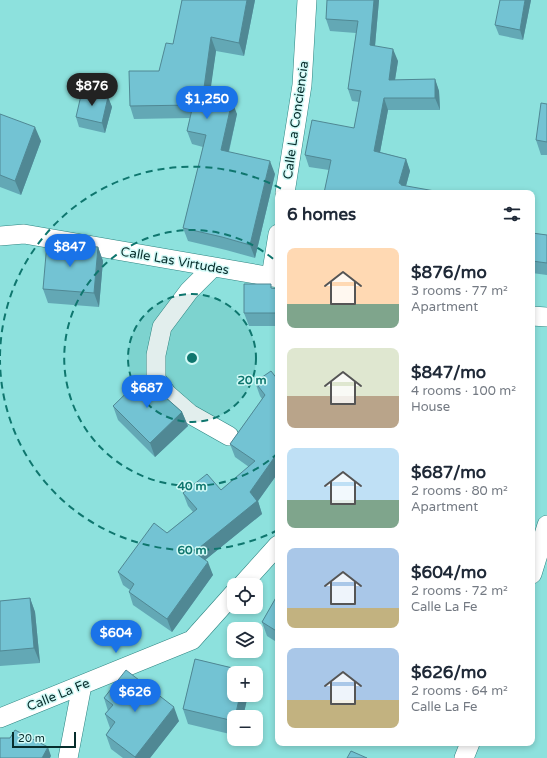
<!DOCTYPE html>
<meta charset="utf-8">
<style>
:root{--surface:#fff;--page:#f2f2f3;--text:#1f2937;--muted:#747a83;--accent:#1a73e8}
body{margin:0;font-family:"Varela Round",sans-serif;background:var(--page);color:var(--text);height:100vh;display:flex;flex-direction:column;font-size:15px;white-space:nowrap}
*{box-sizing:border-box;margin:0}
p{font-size:13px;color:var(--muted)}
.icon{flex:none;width:22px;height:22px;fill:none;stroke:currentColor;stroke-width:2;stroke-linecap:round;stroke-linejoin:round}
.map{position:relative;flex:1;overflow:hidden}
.side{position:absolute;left:275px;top:190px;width:260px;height:556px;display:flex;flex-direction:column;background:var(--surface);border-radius:8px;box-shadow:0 2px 6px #0003}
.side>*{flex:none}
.controls{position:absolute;left:227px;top:578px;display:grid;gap:8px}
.controls a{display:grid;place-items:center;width:36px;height:36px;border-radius:8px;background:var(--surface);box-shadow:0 2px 6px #0003;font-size:20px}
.scale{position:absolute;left:12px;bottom:10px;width:64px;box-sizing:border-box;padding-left:4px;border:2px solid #072d2c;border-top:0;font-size:11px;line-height:14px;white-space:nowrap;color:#072d2c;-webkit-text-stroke:3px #d2faf7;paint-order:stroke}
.price{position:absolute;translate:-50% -34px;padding:0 9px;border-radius:14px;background:var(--accent);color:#fff;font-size:13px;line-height:26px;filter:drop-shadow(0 1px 2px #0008)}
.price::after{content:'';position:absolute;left:50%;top:24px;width:12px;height:9px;margin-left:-6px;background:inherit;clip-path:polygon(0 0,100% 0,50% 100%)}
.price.active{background:#222;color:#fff}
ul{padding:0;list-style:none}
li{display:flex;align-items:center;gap:12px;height:100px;padding:0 12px}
li span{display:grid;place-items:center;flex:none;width:112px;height:80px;border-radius:8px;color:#555}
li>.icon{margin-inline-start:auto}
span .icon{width:48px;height:48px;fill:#fffc;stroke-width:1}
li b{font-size:17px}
h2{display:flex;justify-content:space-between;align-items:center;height:48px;padding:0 12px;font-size:17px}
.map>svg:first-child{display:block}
</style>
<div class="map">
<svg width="547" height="758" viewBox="0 0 547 758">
<rect width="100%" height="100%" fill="#8de1dd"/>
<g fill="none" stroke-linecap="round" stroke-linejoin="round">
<defs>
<path id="street" d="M 285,193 L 302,85 L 307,0
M 0,236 L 24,234 L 278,278
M 213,267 L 189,291 L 162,327 L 156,355 L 156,379 L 167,394 L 190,414 L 229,436
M 271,277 L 278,234
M 532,316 L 547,317
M 532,574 L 547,525
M 242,585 L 278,545
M 0,718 L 192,640 L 234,593
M 68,758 L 82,685
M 464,758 L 470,743"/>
</defs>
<use href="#street" stroke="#2c8481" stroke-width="20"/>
<use href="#street" stroke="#fff" stroke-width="19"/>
</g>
<path fill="#63a8b5" d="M 182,0 L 255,0 L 244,56 L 216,51 L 209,96 L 237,114 L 229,152 L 275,174 L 255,258 L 226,250 L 188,241 L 183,228 L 203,147 L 192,144 L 187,131 L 190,118 L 134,119 L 130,106 L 159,71 L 173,44 Z
M 327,0 L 379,0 L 375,46 L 398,61 L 395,80 L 435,79 L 439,91 L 440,110 L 388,110 L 380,152 L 406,159 L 410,171 L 406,186 L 324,193 L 329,170 L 309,167 L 305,155 L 354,128 L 359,102 L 352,101 L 348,89 L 356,33 L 330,31 L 326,19 Z
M 531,0 L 523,40 L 499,35 L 495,25 Z
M 108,97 L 112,107 L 105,133 L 79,127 L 76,117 Z
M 547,104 L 547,155 L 541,155 L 536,140 Z
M 0,114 L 41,141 L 21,195 L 0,187 Z
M 532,233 L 547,235 L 547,275 L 532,273 Z
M 98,247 L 103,261 L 99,307 L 48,303 L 43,289 Z
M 272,288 L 278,289 L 278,326 L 249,326 L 244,313 Z
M 278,380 L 278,473 L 258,501 L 262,514 L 205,560 L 213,575 L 172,632 L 133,605 L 129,592 L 130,590 L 123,585 L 118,572 L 193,512 L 188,506 L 183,493 L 221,490 L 249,467 L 235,457 L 230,444 L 262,399 L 260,396 L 255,382 Z
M 155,388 L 182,412 L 188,426 L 155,457 L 118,420 L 113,406 Z
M 278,594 L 278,643 L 267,636 L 262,622 Z
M 30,598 L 35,612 L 40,663 L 0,666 L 0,601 Z
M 195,659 L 245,671 L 246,673 L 234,673 L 234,695 L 248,695 L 243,717 L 234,717 L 234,735 L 188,724 L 183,709 Z
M 104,698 L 179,721 L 150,758 L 123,758 L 111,749 L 106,735 L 110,728 L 105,714 L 108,711 Z"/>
<path fill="#508894" d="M 247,0 L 255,0 L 244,56 L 239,43 Z
M 374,0 L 379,0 L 374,57 L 370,45 Z
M 525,0 L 531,0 L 523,40 L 520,30 Z
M 211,37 L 216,51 L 208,108 L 203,95 Z
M 393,49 L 398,61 L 393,92 L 389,80 Z
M 435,79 L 439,91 L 440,110 L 435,98 Z
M 108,97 L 112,107 L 105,133 L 102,123 Z
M 384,98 L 388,110 L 378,163 L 374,151 Z
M 232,101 L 237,114 L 226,163 L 221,150 Z
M 35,127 L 41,141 L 21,195 L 15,181 Z
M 406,159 L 410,171 L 404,193 L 399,183 Z
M 270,161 L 275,174 L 255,258 L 250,245 Z
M 98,247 L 103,261 L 99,307 L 94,293 Z
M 182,412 L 188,426 L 155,457 L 150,443 Z
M 276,455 L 278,459 L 278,473 L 258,501 L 262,514 L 199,565 L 194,552 L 250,492 Z
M 208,562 L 213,575 L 172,632 L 167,619 Z
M 30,598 L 35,612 L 40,663 L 34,648 Z
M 240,695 L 248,695 L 243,717 L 235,717 Z
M 174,707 L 179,721 L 150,758 L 135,758 L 135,757 Z
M 48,747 L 51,756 L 50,758 L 42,758 Z"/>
<path fill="#73c3d3" stroke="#508894" d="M 182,0 L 247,0 L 239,43 L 211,37 L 203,95 L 232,101 L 221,150 L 270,161 L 250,245 L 222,237 L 183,228 L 206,135 L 187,131 L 193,105 L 130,106 L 129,71 L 159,71 L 166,43 L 173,44 Z
M 327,0 L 374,0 L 370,45 L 393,49 L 389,80 L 435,79 L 435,98 L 384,98 L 374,151 L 406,159 L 399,183 L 401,184 L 401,185 L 446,193 L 324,193 L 331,160 L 305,155 L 312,120 L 354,128 L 361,91 L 348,89 L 358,21 L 326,19 Z
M 500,0 L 525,0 L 520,30 L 495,25 Z
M 82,91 L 108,97 L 102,123 L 76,117 Z
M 541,103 L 547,104 L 547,142 L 536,140 Z
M 0,114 L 35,127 L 15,181 L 0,175 Z
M 532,233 L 547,235 L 547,263 L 532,261 Z
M 47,243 L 98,247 L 94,293 L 43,289 Z
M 244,284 L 271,284 L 271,288 L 278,289 L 278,313 L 244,313 Z
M 271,371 L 278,380 L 278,456 L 276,455 L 250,492 L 257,501 L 194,552 L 208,562 L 167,619 L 129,592 L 134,584 L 118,572 L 154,523 L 167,533 L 197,509 L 183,493 L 207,474 L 221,490 L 255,461 L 230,444 L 265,395 L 255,382 Z
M 145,375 L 155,388 L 182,412 L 150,443 L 113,406 Z
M 278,594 L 278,632 L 262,622 Z
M 30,598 L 34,648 L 0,651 L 0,601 Z
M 195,659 L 245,671 L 245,673 L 234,673 L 234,695 L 240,695 L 235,717 L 234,717 L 234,721 L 183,709 Z
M 126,670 L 174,707 L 135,757 L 106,735 L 115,722 L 105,714 L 113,705 L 104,698 Z
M 15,730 L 48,747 L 42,758 L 0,758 L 0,738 L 10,738 Z
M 351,751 L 367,758 L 347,758 Z"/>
<circle cx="192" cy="358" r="64" fill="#0f766e" fill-opacity=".12"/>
<g fill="none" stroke="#0f766e" stroke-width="2" stroke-dasharray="7 5">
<circle cx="192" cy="358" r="64"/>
<path d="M278 453A128 128 0 1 1 278 263"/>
<path d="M278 530A192 192 0 0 1 0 360M0 356A192 192 0 0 1 289 193"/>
</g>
<g text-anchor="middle" stroke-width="3" stroke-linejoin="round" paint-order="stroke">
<g font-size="13" fill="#072d2c" stroke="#d2faf7">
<text transform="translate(295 120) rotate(-82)" y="5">Calle La Conciencia</text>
<text transform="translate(175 260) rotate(10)" y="5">Calle Las Virtudes</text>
<text transform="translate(58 694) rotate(-22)" y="5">Calle La Fe</text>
</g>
</g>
<circle cx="192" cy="358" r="6" fill="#0f766e" stroke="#d2faf7" stroke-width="2"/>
<g font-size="12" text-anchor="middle" font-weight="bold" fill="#0f766e" stroke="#d2faf7" stroke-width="3" stroke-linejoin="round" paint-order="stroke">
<text x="252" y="384">20 m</text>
<text x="192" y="490">40 m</text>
<text x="192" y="554">60 m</text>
</g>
</svg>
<div class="controls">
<a><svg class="icon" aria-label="locate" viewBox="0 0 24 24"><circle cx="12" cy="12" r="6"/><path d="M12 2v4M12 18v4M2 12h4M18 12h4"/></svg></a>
<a><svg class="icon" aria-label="layers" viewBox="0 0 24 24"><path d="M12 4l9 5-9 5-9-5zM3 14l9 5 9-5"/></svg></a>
<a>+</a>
<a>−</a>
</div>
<div class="scale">20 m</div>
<b class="price active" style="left:92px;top:107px">$876</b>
<b class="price" style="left:207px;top:120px">$1,250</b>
<b class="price" style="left:70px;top:268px">$847</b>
<b class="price" style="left:147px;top:409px">$687</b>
<b class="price" style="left:116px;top:654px">$604</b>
<b class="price" style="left:135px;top:713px">$626</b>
<section class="side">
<h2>6 homes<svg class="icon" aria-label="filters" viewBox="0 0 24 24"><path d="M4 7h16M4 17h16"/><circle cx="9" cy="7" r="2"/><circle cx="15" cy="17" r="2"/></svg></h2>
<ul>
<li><span style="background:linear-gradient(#ffd9b3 70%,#7fa58c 0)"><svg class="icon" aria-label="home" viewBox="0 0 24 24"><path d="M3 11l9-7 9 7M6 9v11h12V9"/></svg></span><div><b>$876/mo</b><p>3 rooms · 77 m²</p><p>Apartment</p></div></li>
<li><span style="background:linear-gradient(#dfe7d0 60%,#b9a48a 0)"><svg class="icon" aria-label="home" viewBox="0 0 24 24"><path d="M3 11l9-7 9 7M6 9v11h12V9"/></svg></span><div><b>$847/mo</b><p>4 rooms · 100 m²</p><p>House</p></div></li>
<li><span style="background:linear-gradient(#bfe0f5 65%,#7fa58c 0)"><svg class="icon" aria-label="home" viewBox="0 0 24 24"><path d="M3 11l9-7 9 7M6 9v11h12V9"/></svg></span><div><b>$687/mo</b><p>2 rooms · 80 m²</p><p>Apartment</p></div></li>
<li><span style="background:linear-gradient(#a9c7e8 75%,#c2b280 0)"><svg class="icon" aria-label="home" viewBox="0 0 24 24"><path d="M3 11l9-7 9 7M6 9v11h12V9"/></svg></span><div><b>$604/mo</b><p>2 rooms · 72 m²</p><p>Calle La Fe</p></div></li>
<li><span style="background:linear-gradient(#a9c7e8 65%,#c2b280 0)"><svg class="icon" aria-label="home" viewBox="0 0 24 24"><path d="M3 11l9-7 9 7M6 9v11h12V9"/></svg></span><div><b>$626/mo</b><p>2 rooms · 64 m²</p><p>Calle La Fe</p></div></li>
</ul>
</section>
</div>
